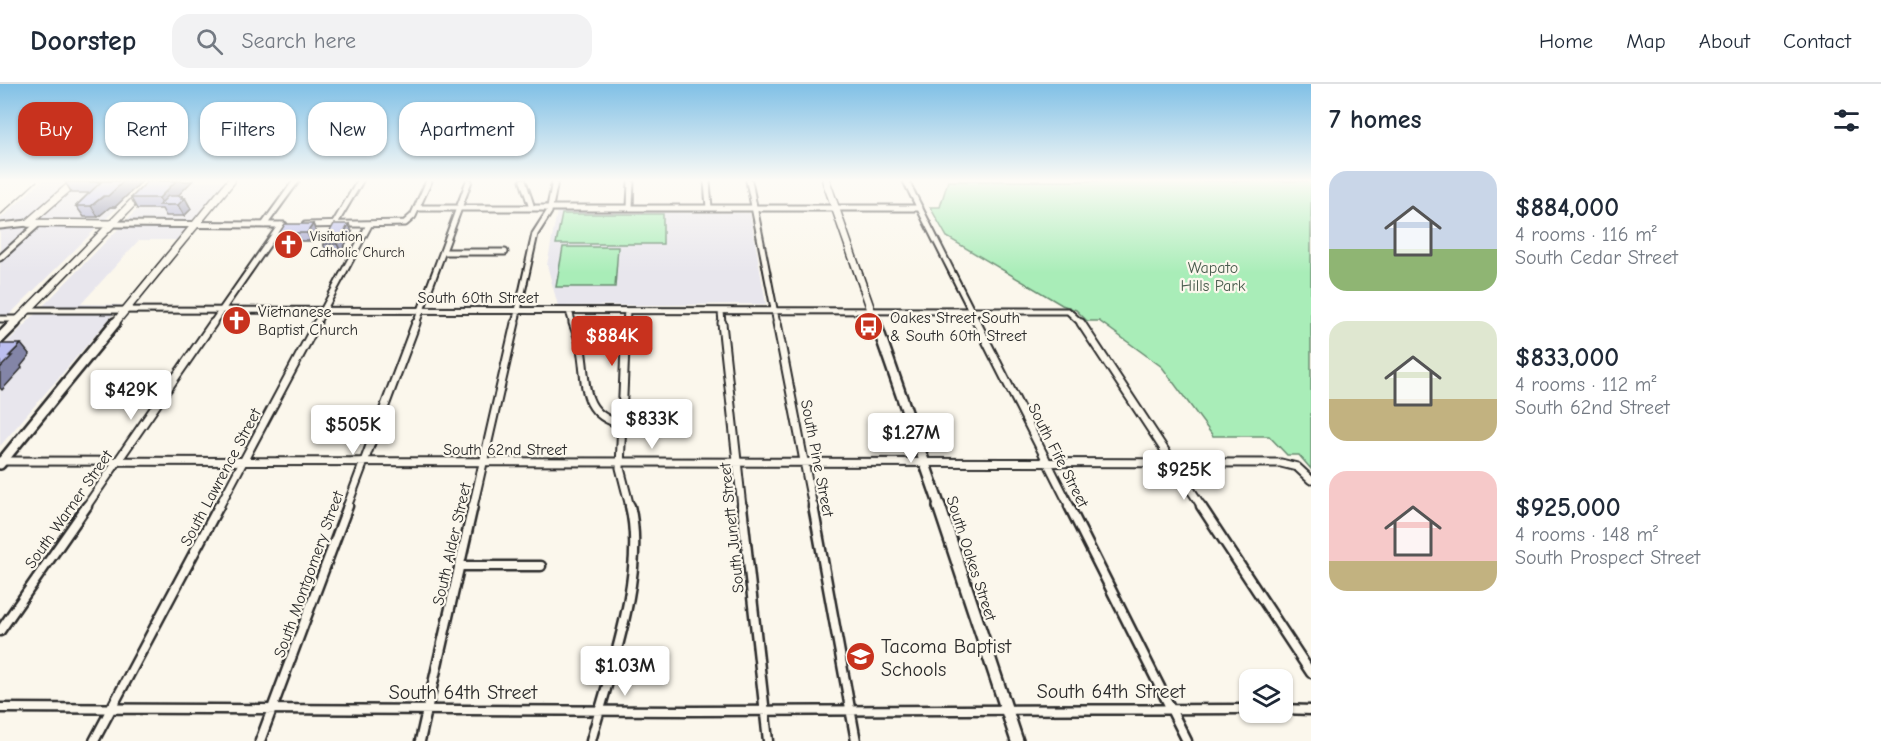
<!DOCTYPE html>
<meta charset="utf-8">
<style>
:root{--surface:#fff;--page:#f2f2f3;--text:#1f2937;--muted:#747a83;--line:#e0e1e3;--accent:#c8321e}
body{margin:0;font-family:"Comic Neue",sans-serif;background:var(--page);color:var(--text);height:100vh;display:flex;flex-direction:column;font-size:22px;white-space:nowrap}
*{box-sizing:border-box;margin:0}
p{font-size:20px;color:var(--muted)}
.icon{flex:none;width:33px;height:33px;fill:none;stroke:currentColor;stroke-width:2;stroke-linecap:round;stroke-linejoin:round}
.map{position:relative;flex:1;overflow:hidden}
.side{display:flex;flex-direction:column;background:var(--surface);width:570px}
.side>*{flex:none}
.hud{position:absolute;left:18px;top:18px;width:570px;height:54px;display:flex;gap:12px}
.controls{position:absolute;left:1239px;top:585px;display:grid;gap:12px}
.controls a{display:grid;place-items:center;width:54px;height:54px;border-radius:12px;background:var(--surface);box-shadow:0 2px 4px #0004;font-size:30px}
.price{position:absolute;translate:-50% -51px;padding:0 14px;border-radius:6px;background:#fff;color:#222;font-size:20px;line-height:39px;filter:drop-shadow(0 2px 3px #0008)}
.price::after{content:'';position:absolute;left:50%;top:36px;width:18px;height:14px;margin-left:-9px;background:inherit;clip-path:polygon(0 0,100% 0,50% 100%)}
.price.on{background:var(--accent);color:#fff}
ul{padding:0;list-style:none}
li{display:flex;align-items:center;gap:18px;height:150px;padding:0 18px}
li span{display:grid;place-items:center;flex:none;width:168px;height:120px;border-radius:18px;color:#555}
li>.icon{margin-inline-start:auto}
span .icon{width:72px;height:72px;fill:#fffc;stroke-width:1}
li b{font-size:26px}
h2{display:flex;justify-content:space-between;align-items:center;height:72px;padding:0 18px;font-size:26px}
.chip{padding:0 21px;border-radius:18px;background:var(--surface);box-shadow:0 2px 4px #0004;font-size:21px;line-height:54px}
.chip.on{background:var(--accent);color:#fff}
header{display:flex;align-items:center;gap:36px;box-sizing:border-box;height:84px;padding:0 30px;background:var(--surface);border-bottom:2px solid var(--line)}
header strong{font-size:28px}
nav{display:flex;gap:33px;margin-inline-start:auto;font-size:21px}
.search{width:420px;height:54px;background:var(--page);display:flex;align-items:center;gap:15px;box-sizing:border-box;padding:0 21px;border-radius:18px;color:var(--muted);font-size:22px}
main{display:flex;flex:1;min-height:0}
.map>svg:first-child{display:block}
</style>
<header>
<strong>Doorstep</strong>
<div class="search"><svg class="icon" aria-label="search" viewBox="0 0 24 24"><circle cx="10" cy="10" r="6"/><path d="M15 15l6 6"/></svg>Search here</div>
<nav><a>Home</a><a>Map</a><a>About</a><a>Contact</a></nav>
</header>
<main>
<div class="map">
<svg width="1311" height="657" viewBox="0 0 1311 657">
<rect width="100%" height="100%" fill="#fbf7ec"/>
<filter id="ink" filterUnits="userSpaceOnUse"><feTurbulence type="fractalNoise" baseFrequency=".0167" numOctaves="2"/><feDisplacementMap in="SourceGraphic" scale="12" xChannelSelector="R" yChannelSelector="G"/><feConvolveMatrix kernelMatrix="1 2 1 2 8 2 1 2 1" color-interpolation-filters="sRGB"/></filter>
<g filter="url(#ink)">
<path fill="#e8e6ed" d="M 42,97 L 144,97 L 0,240 L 0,135 Z
M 165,97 L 226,97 L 176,156 L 139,156 L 81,220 L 121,221 L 0,362 L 0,266 Z
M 557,128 L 750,129 L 766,220 L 558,222 L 547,181 Z"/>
<path fill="#a9edb8" stroke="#6a8c72" stroke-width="1.5" d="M 948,97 L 1311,97 L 1311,385 L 1299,371 L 1287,371 L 1269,352 L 1213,352 L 1162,283 L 1099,237 L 1087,237 L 1076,226 L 1062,221 L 947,153 L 930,123 L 940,123 Z
M 562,130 L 663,130 L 663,160 L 556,160 Z
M 563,163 L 618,163 L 615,203 L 556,203 Z"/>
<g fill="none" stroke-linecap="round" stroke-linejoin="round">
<defs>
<path id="street-far2" d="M 523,97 L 532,124
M 707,97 L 709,124
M 749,97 L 777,240
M 906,97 L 978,240
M 417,124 L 920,124
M 630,124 L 631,97
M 111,140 L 284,141
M 264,141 L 296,97
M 305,141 L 405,139 L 413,132 L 429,97
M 334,141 L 360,97
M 0,142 L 28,139
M 443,168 L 505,168
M 0,174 L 38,140
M 28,226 L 1068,227 L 1082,240
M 569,227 L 573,240
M 721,227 L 722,240
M 0,235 L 19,235
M 212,240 L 281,141
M 316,240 L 369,141
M 416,240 L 469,97
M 515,240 L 535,150 L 549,128 L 555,97
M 626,240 L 627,227"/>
<path id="street-far1" d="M 573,239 C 576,247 580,256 581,265 C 587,299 580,330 621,340
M 626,239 L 620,384 L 630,423
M 722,239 L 742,423
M 777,239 L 813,423
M 977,239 L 1070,423
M 1081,239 L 1202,423
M 0,377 L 1281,379 L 1297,383 L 1311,396
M 86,423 L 213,239
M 219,423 L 317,239
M 347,423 L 416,239
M 473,423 L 515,239"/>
<path id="street" d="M 742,422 L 768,657
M 813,422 L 856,657
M 1069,422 L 1187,657
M 1201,422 L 1311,589
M 459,482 L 541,482
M 0,547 L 87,422
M 0,624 L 691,627 L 1250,625
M 1282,625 L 1311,626
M 94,657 L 219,422
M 260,657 L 348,422
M 420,657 L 473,422
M 591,657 C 609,590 647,489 630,422"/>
<path id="secondary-far2" d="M 826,97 L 876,240
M 28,139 L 111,140
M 28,139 L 76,97
M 14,240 L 154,97
M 114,240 L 231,97"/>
<path id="secondary-far1" d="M 876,239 L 940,423
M 0,254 L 15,239
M 0,380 L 115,239"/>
<path id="secondary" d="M 939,422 L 1017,657"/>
</defs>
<use href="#street-far2" stroke="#2b2b2b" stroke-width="9"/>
<use href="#street-far1" stroke="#2b2b2b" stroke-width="11"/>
<use href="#street" stroke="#2b2b2b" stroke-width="13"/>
<use href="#secondary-far2" stroke="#2b2b2b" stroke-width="10"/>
<use href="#secondary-far1" stroke="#2b2b2b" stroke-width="14"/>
<use href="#secondary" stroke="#2b2b2b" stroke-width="16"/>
<use href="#street-far2" stroke="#fbf7ec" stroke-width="5"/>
<use href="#street-far1" stroke="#fbf7ec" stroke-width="7"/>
<use href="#street" stroke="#fbf7ec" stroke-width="8"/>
<use href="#secondary-far2" stroke="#fbf7ec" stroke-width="7"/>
<use href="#secondary-far1" stroke="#fbf7ec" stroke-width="9"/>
<use href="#secondary" stroke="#fbf7ec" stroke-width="11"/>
<path stroke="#2b2b2b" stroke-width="1.5" d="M 0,131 L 37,97"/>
</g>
<path fill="#a1a3ce" stroke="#2b2b2b" stroke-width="1.5" d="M 67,97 L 142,97 L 115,123 L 110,123 L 98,133 L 84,133 L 76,122 L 89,109 L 72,109 L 65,98 Z
M 192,97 L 177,112 L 182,112 L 183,114 L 185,114 L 191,125 L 184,132 L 166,132 L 162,125 L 137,125 L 131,114 Z
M 313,140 L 316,148 L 311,157 L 299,157 L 293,165 L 286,167 L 279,165 L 275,156 Z
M 352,148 L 341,168 L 327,168 L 323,160 Z"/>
<path fill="#8385a7" stroke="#2b2b2b" stroke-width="1.5" d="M 124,97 L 142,97 L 115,123 L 110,123 L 98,133 L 91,122 Z
M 176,97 L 192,97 L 169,121 L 163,121 L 159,114 Z
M 182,112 L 184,115 L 185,114 L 191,125 L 184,132 L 178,121 L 181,114 Z
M 313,140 L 316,148 L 311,157 L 307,149 Z
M 349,140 L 352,148 L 341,168 L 337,160 Z
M 296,149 L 299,157 L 293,165 L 286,167 L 282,159 Z
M 21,260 L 30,271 L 21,282 L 22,284 L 2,306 L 0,304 L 0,284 L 9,272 Z"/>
<path fill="#bbbeef" stroke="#2b2b2b" stroke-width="1.5" d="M 67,97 L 124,97 L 108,112 L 103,112 L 91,122 L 76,122 L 101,98 L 65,98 Z
M 148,97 L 176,97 L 159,114 L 131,114 Z
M 168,112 L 182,112 L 181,114 L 185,114 L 178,121 L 159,121 Z
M 285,140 L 313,140 L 307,149 L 296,149 L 289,157 L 282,159 L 275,156 Z
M 334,140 L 349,140 L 337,160 L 323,160 Z
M 0,260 L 21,260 L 9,272 L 12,272 L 0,284 Z"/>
</g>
<linearGradient id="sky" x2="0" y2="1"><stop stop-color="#80c0e6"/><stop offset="0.51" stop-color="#fdfbf6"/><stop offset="1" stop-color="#fdfbf6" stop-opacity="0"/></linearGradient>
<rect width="1311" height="189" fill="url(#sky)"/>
<defs>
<symbol id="church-disc" viewBox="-11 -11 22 22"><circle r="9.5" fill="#c8321e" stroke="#fbf7ec"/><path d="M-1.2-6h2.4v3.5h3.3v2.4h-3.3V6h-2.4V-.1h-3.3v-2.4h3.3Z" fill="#fff"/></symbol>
<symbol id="bus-disc" viewBox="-11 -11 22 22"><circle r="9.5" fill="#c8321e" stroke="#fbf7ec"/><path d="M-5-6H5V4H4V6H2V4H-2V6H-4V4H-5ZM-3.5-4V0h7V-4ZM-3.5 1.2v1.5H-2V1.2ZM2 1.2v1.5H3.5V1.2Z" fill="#fff"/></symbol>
<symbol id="school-disc" viewBox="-11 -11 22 22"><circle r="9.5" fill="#c8321e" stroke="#fbf7ec"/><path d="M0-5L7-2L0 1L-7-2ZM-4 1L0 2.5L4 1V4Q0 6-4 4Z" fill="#fff"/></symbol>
</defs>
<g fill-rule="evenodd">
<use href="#church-disc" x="272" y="144" width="33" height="33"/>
<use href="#church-disc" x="220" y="220" width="33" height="33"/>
<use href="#bus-disc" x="852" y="226" width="33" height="33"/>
<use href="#school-disc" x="844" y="556" width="33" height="33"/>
</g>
<g text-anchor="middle" stroke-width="4.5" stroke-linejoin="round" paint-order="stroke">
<g font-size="14" fill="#2b2b2b" stroke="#fbf7ec" text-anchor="start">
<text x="310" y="157">Visitation<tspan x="310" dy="16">Catholic Church</tspan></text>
</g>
<g font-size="16" fill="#4a5c4e" stroke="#fbf7ec">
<text x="1213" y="189">Wapato<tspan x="1213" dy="18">Hills Park</tspan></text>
</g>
<g font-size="16" fill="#2b2b2b" stroke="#fbf7ec">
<text x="478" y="219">South 60th Street</text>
<text x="505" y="371">South 62nd Street</text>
<text transform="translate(1059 371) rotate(63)" y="6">South Fife Street</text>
<text transform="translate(818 374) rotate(79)" y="6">South Pine Street</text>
<text transform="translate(220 393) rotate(-62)" y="6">South Lawrence Street</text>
<text transform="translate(68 425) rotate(-55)" y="6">South Warner Street</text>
<text transform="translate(731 444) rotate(-96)" y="6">South Junett Street</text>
<text transform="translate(451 460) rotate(-77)" y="6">South Alder Street</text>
<text transform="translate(972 474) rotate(72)" y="6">South Oakes Street</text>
<text transform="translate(308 490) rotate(-70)" y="6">South Montgomery Street</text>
</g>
<g font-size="16" fill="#2b2b2b" stroke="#fbf7ec" text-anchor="start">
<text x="258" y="233">Vietnanese<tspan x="258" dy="18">Baptist Church</tspan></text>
<text x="890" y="239">Oakes Street South<tspan x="890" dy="18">&amp; South 60th Street</tspan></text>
</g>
<g font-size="20" fill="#2b2b2b" stroke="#fbf7ec" text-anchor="start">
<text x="881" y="569">Tacoma Baptist<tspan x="881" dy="23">Schools</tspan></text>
</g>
<g font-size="20" fill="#2b2b2b" stroke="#fbf7ec">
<text x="1111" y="614">South 64th Street</text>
<text x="463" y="615">South 64th Street</text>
</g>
</g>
</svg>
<div class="controls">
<a><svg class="icon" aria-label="layers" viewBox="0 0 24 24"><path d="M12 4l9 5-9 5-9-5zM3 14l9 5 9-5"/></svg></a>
</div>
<b class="price on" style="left:612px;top:283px">$884K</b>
<b class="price" style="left:131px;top:337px">$429K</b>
<b class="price" style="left:652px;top:366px">$833K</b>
<b class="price" style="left:353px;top:372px">$505K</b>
<b class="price" style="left:911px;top:380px">$1.27M</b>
<b class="price" style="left:1184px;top:417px">$925K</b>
<b class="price" style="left:625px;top:613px">$1.03M</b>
<div class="hud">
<a class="chip on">Buy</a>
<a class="chip">Rent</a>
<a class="chip">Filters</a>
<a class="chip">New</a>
<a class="chip">Apartment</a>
</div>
</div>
<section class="side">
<h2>7 homes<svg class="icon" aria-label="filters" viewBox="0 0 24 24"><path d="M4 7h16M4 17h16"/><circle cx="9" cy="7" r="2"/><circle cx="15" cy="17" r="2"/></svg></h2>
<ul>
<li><span style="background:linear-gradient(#c9d6e8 65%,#8fb573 0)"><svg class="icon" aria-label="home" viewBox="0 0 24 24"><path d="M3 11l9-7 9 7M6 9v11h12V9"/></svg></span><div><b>$884,000</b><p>4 rooms · 116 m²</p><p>South Cedar Street</p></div></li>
<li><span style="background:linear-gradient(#dfe7d0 65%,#c2b280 0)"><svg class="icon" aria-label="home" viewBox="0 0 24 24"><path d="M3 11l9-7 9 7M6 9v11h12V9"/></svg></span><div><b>$833,000</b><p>4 rooms · 112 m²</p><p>South 62nd Street</p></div></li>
<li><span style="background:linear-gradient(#f6c9c9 75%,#c2b280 0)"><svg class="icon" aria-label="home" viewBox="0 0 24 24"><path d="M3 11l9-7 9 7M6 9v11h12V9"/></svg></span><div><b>$925,000</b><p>4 rooms · 148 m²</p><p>South Prospect Street</p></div></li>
</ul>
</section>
</main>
